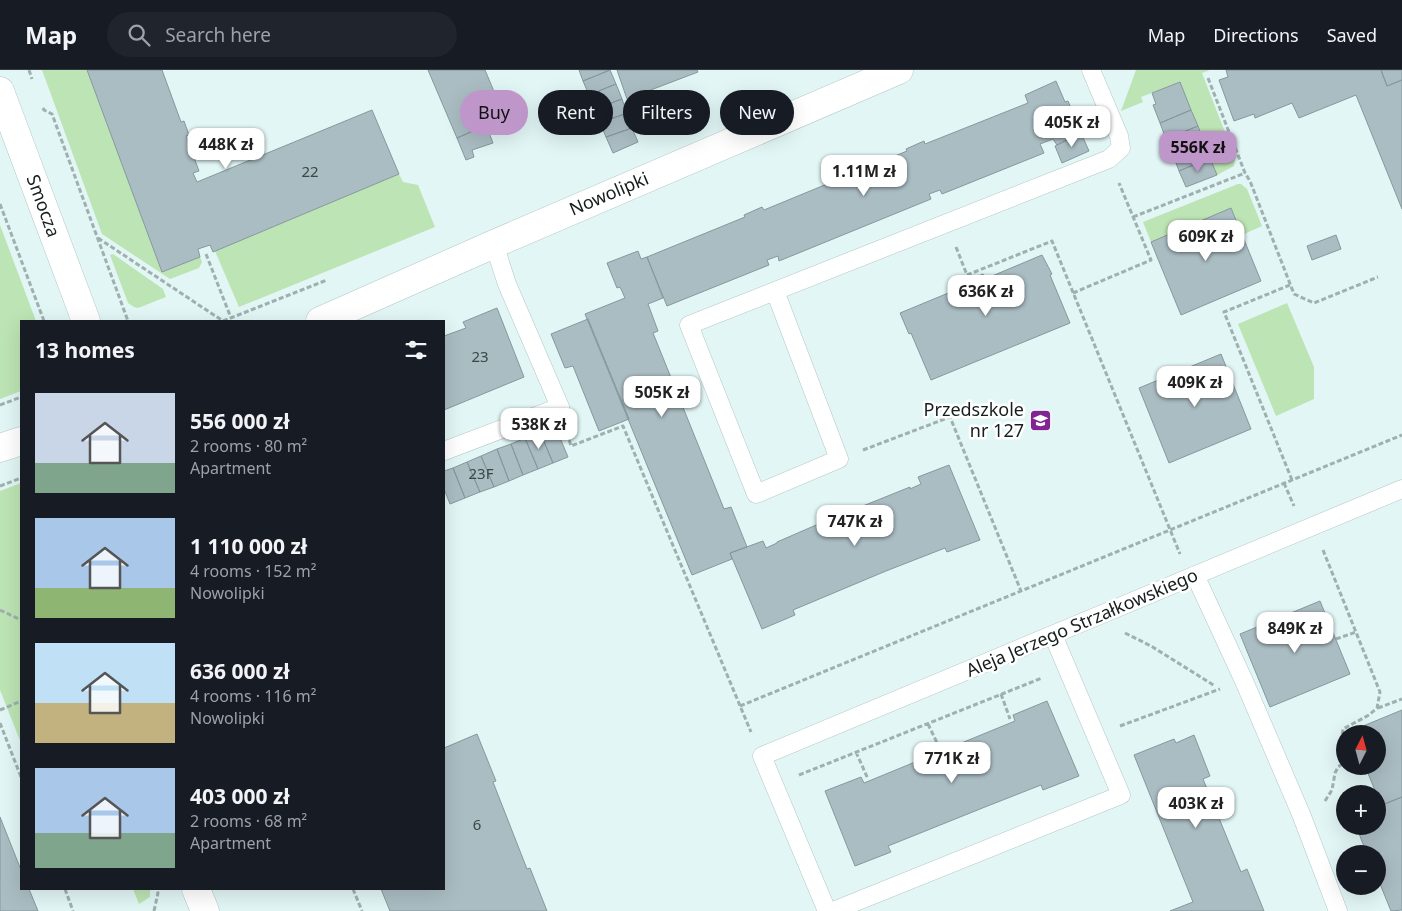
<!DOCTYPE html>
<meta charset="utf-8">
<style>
:root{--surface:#171b24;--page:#20242c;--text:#f1f3f6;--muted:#9ea1a6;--line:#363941;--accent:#bf96c9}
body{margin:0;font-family:"Noto Sans",sans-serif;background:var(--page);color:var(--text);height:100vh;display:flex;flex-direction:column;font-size:19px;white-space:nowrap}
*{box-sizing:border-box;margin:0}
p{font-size:16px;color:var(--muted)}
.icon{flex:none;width:28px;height:28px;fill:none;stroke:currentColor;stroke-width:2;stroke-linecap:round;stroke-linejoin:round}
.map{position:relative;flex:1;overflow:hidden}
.sheet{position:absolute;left:20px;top:250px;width:425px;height:570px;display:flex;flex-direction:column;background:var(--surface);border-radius:0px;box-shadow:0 5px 20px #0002}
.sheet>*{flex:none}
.banner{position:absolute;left:460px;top:20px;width:475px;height:45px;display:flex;gap:10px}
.needle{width:32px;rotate:6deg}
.controls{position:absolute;left:1336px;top:655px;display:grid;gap:10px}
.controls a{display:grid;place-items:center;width:50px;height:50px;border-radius:50%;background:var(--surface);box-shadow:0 5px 20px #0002;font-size:25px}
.price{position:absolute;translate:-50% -42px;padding:0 11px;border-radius:10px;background:#fff;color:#222;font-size:16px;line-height:32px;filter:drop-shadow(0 1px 2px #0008)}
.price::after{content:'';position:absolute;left:50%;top:30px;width:15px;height:11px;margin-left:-8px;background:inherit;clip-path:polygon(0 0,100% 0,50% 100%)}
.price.current{background:var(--accent);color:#111}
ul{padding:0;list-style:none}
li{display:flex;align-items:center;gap:15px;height:125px;padding:0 15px}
li span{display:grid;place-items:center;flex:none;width:140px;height:100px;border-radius:0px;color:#555}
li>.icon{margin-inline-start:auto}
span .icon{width:60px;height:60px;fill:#fffc;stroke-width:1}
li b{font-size:21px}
h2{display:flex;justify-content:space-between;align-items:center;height:60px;padding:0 15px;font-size:21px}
.chip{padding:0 18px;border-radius:22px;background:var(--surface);box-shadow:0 5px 20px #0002;font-size:18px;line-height:45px}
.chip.current{background:var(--accent);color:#111}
header{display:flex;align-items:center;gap:30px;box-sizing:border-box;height:70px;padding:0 25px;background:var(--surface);border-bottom:1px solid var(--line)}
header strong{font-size:24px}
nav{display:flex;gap:28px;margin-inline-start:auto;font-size:18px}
.search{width:350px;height:45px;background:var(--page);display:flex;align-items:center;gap:12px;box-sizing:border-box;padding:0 18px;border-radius:28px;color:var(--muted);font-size:19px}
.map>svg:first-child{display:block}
</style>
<header>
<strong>Map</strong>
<div class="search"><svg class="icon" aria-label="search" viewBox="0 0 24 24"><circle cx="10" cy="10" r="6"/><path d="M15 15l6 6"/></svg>Search here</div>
<nav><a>Map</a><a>Directions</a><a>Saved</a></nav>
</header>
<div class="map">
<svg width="1402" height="841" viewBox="0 0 1402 841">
<rect width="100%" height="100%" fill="#e1f6f5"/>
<path fill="#bde4b4" d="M 42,0 L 87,0 L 162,202 L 200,187 L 202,192 L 199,198 L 170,209 L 102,164 Z
M 1136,0 L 1210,0 L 1202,3 L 1235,88 L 1234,96 L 1217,105 L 1180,12 L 1141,27 L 1143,32 L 1121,41 Z
M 399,104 L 403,112 L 418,115 L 435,157 L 239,237 L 215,181 Z
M 1238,114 L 1241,114 L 1247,119 L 1262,156 L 1242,165 L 1231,138 L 1151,172 L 1143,152 Z
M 0,155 L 36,251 L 21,251 L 21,321 L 0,329 Z
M 113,184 L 163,219 L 166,227 L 138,238 L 134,237 L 128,233 L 110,185 Z
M 1287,233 L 1314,297 L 1314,329 L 1276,346 L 1238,254 Z
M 21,413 L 21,673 L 0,620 L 0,421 Z
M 133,819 L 150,819 L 150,827 L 139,834 Z"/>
<path fill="#aabdc3" stroke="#86989d" d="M 87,0 L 162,0 L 181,52 L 184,51 L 189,65 L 186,66 L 199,101 L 193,103 L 197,112 L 372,40 L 399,104 L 213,182 L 210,175 L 198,179 L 200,187 L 162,202 Z
M 428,0 L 485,0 L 498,31 L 494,33 L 498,41 L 492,53 L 457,68 Z
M 579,0 L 610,0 L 583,11 Z
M 610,0 L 616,14 L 589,25 L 583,11 Z
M 617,0 L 697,0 L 698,2 L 627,29 Z
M 1226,0 L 1381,0 L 1387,16 L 1402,10 L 1402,139 L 1356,25 L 1299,48 L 1292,33 L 1255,48 L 1254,44 L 1234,51 L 1219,10 L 1228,7 Z
M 1381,0 L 1402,0 L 1402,10 L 1387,16 Z
M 1056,11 L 1065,32 L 1068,31 L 1081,63 L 1057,75 L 1053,69 L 1040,74 L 1044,83 L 942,124 L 940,120 L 929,124 L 931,129 L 779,191 L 778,186 L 767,190 L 769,195 L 667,236 L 647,187 L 745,147 L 744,145 L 762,137 L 764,140 L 907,81 L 906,79 L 924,71 L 925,74 L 1028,33 L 1025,25 Z
M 1180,12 L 1191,40 L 1160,53 L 1153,35 L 1156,34 L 1152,23 Z
M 616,14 L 622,29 L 595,39 L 589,25 Z
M 622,29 L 627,43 L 600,53 L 595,39 Z
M 1191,40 L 1198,56 L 1166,69 L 1160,53 Z
M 627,43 L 632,58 L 606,67 L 600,53 Z
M 486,55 L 493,73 L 472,80 L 474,87 L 466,90 L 457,68 Z
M 1198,56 L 1204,72 L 1173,85 L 1166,69 Z
M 632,58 L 638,72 L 613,83 L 606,67 Z
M 1081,63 L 1089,81 L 1062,93 L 1055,76 Z
M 1204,72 L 1210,88 L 1179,101 L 1173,85 Z
M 1210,88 L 1217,105 L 1186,117 L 1179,101 Z
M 1231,138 L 1261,211 L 1181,245 L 1151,172 Z
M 1336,165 L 1341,179 L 1312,190 L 1307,176 Z
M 638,181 L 641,189 L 647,187 L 663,228 L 648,234 L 658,261 L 653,263 L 724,439 L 731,437 L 747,477 L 730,483 L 732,489 L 692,505 L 585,244 L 625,228 L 620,217 L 617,218 L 607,193 Z
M 1042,185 L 1052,204 L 1050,205 L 1070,253 L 931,310 L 911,263 L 909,264 L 900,243 L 958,219 L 957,216 L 983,204 L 985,209 Z
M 497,238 L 524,307 L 444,340 L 444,266 L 466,258 L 463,252 Z
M 588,249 L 629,349 L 599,361 L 573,296 L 565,298 L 551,264 Z
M 1221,284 L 1251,359 L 1169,393 L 1139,318 Z
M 555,356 L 568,387 L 553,393 L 540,362 Z
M 540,362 L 553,393 L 538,399 L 525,368 Z
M 525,368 L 538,399 L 523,405 L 511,374 Z
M 511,374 L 523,405 L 509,411 L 497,379 Z
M 497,379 L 509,411 L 494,417 L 481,386 Z
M 481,386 L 494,417 L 480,422 L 467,392 Z
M 467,392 L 480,422 L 465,428 L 453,398 Z
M 949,395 L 980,470 L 947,482 L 945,478 L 886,501 L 793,540 L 795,545 L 762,559 L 730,483 L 763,471 L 766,478 L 777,473 L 777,472 L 837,446 L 840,453 L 851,448 L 848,442 L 910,417 L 910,419 L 921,414 L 918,407 Z
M 453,398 L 465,428 L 450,434 L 444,419 L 444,401 Z
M 1320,531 L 1350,604 L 1270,637 L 1240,564 Z
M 1047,631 L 1079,706 L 1043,720 L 1041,715 L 985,737 L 888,776 L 891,782 L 855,796 L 825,721 L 861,707 L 864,713 L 1015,651 L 1013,645 Z
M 1402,640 L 1402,727 L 1381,735 L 1365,696 L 1378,696 L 1378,664 L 1352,664 L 1351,661 Z
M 477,664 L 496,711 L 493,712 L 527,799 L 530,798 L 547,841 L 390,841 L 381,819 L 444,819 L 444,678 Z
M 1194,665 L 1210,706 L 1203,709 L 1241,802 L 1247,799 L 1264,841 L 1170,841 L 1193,832 L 1134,685 L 1174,669 L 1176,673 Z
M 1402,727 L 1402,840 L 1391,841 L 1378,809 L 1378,784 L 1367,784 L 1356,756 L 1378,756 L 1378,737 Z
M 0,747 L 21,800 L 21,819 L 29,819 L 38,841 L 0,841 Z"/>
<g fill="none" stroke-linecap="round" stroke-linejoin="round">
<defs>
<path id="service" d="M 775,221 L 839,389 L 756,424 L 689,255 L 1109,89 L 1121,78 L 1119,66 L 1091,0
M 444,381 L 560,337 L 507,214 L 494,174
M 1195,505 L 1244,611 L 1301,744 L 1338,841
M 827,841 L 762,686 L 1402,419
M 833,841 L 1121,725 L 1053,565"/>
<path id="minor" d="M 0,21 L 86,251
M 320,251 L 494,174 L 899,0
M 0,378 L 21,371
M 196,819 L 205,841"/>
</defs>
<use href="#service" stroke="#b2c7c5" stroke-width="19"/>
<use href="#minor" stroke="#b2c7c5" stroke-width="29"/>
<path stroke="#9fb0af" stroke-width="3" stroke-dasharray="5 2.5" stroke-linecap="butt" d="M 29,0 L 32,9
M 1208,8 L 1245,103 L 1250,111 L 1294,224 L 1314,233 L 1378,207
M 43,38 L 44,40 L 52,44 L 128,251
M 0,134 L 44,251
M 1133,147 L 1245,103
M 98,168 L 223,251
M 956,177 L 967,205 L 1052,171 L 1180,484
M 206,184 L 231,248
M 1290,215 L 1224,242 L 1292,410
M 1073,223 L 1151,190 L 1119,113
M 223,251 L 327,210
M 0,335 L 21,327
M 567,363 L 571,376 L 623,356 L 751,662
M 863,380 L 950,347 L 1021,521
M 1284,413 L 1294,436
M 0,416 L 21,408
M 1323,480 L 1380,622 L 1377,638 L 1369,645 L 1343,659 L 1342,667 L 1345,676
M 0,540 L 21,550
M 1125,563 L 1151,576 L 1215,616
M 1336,569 L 1356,562
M 1001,624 L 1010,649
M 740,636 L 1402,365
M 1378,638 L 1402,629
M 0,640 L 21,631
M 0,653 L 21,707
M 928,654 L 940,679
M 1120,656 L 1220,619
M 856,682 L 868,709
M 799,705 L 1042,608
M 1325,731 L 1332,720 L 1335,703 L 1338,697 L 1345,692
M 65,819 L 73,841
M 353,819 L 362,841
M 154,841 L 158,823 L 156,819"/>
<use href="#service" stroke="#fff" stroke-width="18"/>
<use href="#minor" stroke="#fff" stroke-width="28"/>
</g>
<defs>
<symbol id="school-square" viewBox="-11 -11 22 22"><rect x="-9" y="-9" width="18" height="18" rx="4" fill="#812592" stroke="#fff"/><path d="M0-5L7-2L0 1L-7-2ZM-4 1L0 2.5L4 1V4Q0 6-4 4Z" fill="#fff"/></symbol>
</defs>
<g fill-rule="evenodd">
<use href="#school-square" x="1028" y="338" width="25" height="25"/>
</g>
<g text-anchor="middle" stroke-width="5" stroke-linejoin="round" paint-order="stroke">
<g font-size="15" fill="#3b4646">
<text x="310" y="107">22</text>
<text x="480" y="292">23</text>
<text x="481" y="409">23F</text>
<text x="477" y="760">6</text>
</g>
<g font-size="18" fill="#161e1d" stroke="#fff">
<text transform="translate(609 124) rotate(-23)" y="6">Nowolipki</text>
<text transform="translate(43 136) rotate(70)" y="6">Smocza</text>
<text transform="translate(1082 553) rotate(-23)" y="6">Aleja Jerzego Strzałkowskiego</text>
</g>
<g font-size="18" fill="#161e1d" stroke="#fff" text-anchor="end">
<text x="1024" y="346">Przedszkole<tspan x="1024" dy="21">nr 127</tspan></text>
</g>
</g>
</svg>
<div class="controls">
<a><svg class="needle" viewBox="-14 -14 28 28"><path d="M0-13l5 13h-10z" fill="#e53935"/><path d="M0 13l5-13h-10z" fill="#9ea1a6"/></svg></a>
<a>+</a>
<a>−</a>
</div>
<b class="price" style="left:1072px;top:78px">405K zł</b>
<b class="price" style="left:226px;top:100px">448K zł</b>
<b class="price current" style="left:1198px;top:103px">556K zł</b>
<b class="price" style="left:864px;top:127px">1.11M zł</b>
<b class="price" style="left:1206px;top:192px">609K zł</b>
<b class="price" style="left:986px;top:247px">636K zł</b>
<b class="price" style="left:1195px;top:338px">409K zł</b>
<b class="price" style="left:662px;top:348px">505K zł</b>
<b class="price" style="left:539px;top:380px">538K zł</b>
<b class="price" style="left:855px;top:477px">747K zł</b>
<b class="price" style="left:1295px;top:584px">849K zł</b>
<b class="price" style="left:952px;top:714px">771K zł</b>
<b class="price" style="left:1196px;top:759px">403K zł</b>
<div class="banner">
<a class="chip current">Buy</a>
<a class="chip">Rent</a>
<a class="chip">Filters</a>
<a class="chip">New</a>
</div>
<section class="sheet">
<h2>13 homes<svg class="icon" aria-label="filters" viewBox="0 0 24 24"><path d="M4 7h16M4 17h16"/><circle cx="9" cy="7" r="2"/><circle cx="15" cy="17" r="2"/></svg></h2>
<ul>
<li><span style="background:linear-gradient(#c9d6e8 70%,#7fa58c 0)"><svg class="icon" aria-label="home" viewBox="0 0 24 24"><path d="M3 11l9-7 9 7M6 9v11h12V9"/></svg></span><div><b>556 000 zł</b><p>2 rooms · 80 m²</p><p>Apartment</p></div></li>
<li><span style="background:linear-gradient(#a9c7e8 70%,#8fb573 0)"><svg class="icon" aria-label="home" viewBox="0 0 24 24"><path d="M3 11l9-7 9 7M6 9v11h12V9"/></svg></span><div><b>1 110 000 zł</b><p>4 rooms · 152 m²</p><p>Nowolipki</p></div></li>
<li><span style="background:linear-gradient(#bfe0f5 60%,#c2b280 0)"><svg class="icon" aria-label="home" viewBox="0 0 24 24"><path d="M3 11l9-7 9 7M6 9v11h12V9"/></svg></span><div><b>636 000 zł</b><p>4 rooms · 116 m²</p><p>Nowolipki</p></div></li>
<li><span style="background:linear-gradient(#a9c7e8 65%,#7fa58c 0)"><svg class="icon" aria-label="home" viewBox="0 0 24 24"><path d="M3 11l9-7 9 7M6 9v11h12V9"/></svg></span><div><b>403 000 zł</b><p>2 rooms · 68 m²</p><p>Apartment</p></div></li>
</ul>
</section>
</div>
